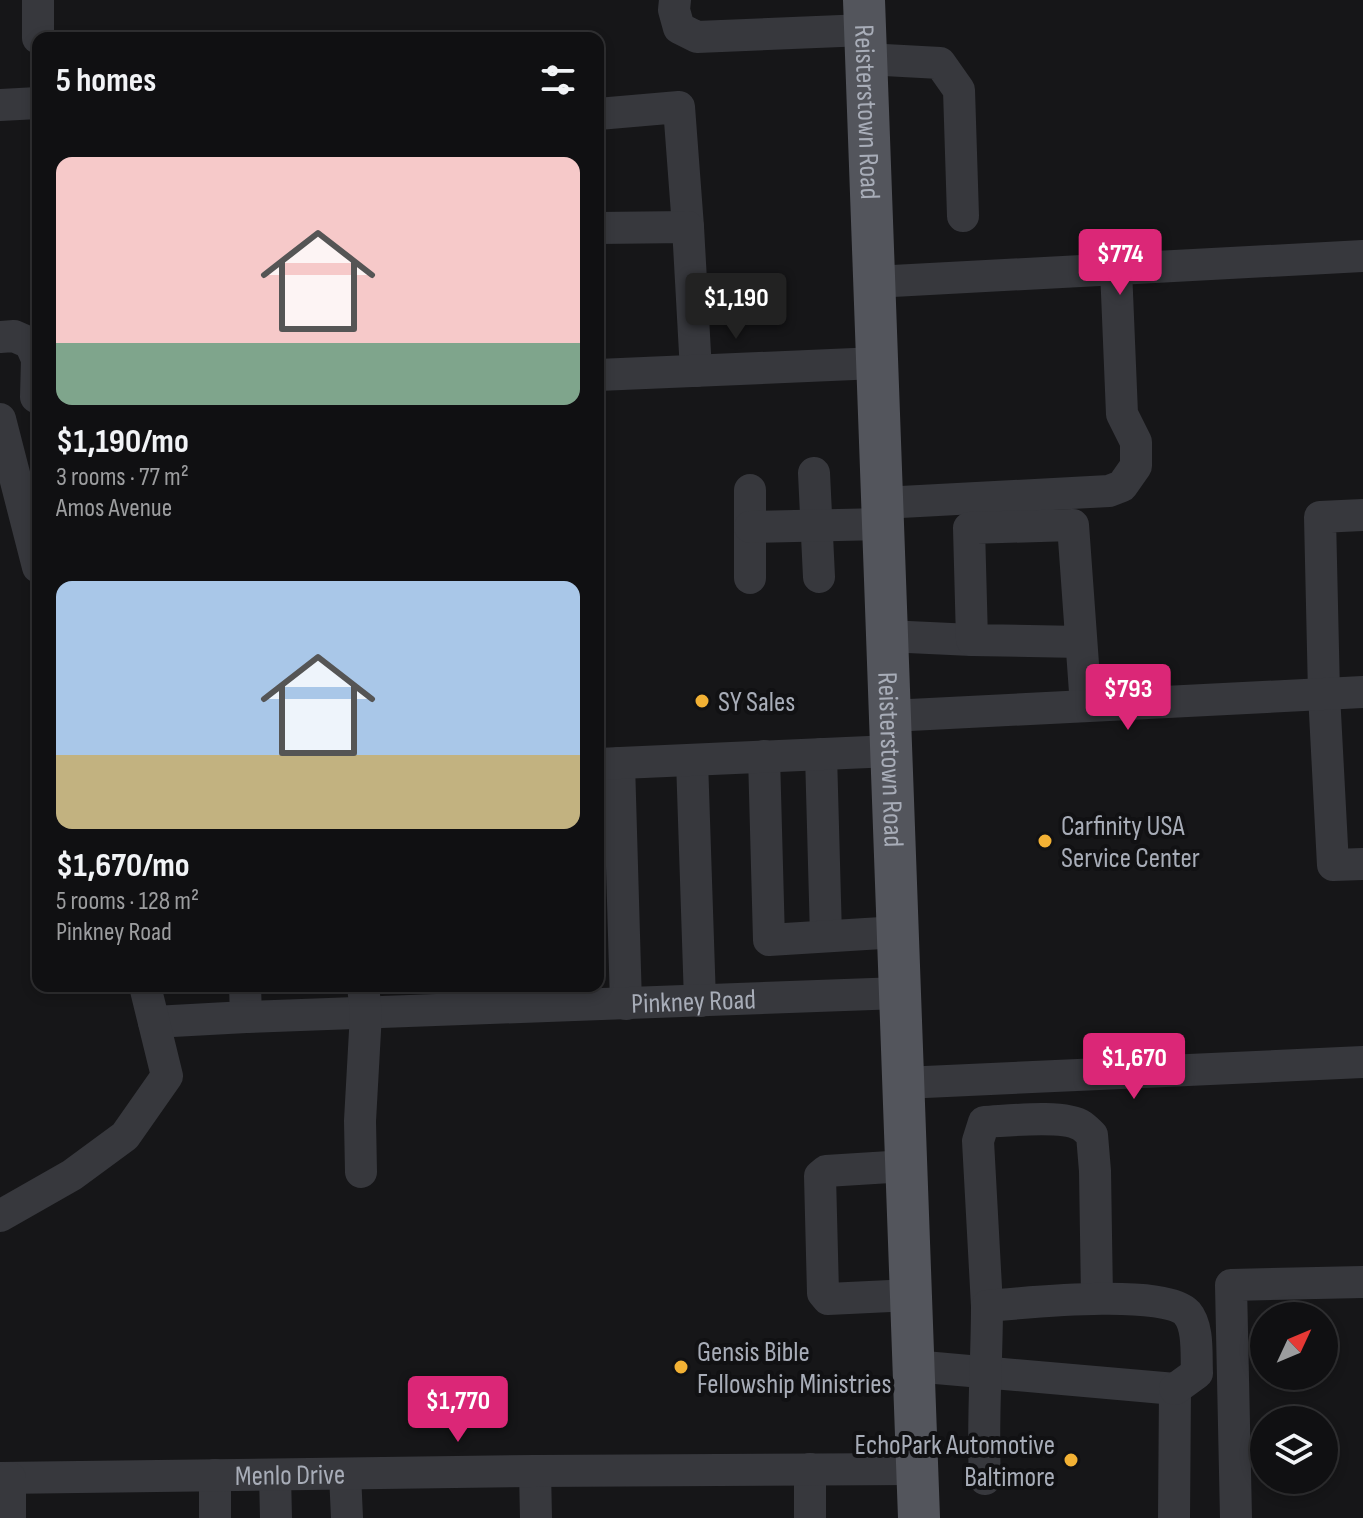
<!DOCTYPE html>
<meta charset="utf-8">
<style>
:root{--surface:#101012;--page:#1e1e20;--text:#f1f3f6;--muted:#9c9d9f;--line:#303032;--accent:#db2777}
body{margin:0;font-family:"Sofia Sans Condensed",sans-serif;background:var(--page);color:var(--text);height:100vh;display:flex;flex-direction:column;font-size:30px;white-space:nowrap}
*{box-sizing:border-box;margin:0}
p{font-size:26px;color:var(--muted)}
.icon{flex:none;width:44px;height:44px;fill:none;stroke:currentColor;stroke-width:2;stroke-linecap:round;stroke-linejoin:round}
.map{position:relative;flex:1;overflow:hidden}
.drawer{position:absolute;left:32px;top:32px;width:572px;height:960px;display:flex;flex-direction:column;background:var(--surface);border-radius:16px;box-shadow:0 4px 12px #0003,0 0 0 2px var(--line)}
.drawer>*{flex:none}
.needle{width:52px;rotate:46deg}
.fabs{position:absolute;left:1250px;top:1302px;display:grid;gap:16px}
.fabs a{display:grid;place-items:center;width:88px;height:88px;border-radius:50%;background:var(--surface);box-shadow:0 4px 12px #0003,0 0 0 2px var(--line);font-size:40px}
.price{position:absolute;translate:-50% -68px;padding:0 18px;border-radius:8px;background:var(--accent);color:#fff;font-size:26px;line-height:52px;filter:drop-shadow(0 2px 4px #0008)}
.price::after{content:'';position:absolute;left:50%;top:48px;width:24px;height:18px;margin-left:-12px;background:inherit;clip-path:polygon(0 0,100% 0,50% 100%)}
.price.selected{background:#222;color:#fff}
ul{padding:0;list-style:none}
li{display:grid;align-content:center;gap:16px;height:424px;padding:0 24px}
li span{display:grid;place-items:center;height:248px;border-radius:16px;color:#555}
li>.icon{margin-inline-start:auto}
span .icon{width:144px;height:144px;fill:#fffc;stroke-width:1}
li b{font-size:34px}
h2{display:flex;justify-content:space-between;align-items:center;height:96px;padding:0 24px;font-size:34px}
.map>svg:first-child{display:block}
</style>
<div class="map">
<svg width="1363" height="1518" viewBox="0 0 1363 1518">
<rect width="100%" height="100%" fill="#161618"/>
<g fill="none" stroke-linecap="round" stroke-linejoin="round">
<g stroke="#37383d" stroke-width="32">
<path d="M 38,0 L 38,38"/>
<path d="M 675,0 L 674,10 L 679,28 L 697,37 L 865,30"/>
<path d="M 866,59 L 940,63 L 959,90 L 963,216"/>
<path d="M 0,105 L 38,103"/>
<path d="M 598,114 L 679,107 L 688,227"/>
<path d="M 598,228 L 688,227 L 696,371"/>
<path d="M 874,282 L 1363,256"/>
<path d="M 0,337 L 14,336 L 30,343 L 37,359 L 36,397"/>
<path d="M 598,375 L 877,363"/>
<path d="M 0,419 L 38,567"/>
<path d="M 814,473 L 819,577"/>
<path d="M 750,490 L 750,578"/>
<path d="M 882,503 L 1109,491 L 1122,486 L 1136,466 L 1136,442 L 1122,414 L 1116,269"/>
<path d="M 1363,515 L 1320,517 L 1324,694 L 1333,865 L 1363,864"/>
<path d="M 750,527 L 883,524"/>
<path d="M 887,636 L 972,640"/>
<path d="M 1081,642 L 972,640 L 969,528 L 1073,525 L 1086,706"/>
<path d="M 890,716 L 1363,692"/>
<path d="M 821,754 L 826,936"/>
<path d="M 764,756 L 769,940 L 898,932"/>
<path d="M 692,760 L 700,1001"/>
<path d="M 619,763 L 626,1004"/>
<path d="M 598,764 L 891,751"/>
<path d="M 245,986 L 246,1017"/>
<path id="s1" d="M 154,1022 L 246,1017 L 900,993"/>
<path d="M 903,1083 L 1363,1062"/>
<path d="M 906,1166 L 826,1171 L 820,1176 L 823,1293 L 828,1299 L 911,1295"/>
<path d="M 361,1172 L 360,1121 L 366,1013 L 363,986"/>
<path d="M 0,1216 L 72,1175 L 125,1136 L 167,1076 L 145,986"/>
<path d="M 987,1306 L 978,1141 L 984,1122 C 1007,1121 1064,1114 1082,1126 C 1086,1129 1089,1132 1092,1135 L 1095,1171 L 1097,1298"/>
<path d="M 913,1366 L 1175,1389 L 1174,1518"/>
<path d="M 810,1469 L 810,1518"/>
<path d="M 535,1471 L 536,1518"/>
<path d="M 345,1474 L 347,1518"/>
<path d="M 215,1475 L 215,1518"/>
<path d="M 275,1475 L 276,1518"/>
<path id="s2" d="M 0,1478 L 535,1471 L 917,1469"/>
<path d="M 10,1478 L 10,1518"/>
<path d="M 985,1479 C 982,1421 987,1363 987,1306 C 1023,1303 1164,1288 1187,1313 C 1199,1327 1196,1355 1197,1373 L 1175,1389"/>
<path d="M 1236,1518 L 1231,1285 L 1363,1282"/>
</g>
<path stroke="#53555c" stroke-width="42" id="s3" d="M 864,0 L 919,1518"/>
</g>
<g fill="#f2b134" stroke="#111113" stroke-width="3">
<circle cx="702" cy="701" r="8"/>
<circle cx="1045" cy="841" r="8"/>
<circle cx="681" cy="1367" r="8"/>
<circle cx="1071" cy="1460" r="8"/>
</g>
<g text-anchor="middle" stroke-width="8" stroke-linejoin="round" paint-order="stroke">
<g font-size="28" fill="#a8adb8" stroke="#111113">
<text dy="10" stroke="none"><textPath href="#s3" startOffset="112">Reisterstown Road</textPath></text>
<text dy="10" stroke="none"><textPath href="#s3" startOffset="760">Reisterstown Road</textPath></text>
<text dy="10" stroke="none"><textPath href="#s1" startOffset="540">Pinkney Road</textPath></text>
<text dy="10" stroke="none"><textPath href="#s2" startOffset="290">Menlo Drive</textPath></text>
</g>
<g font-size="28" fill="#a8adb8" stroke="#111113" text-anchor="start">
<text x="718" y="711">SY Sales</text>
<text x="1061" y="835">Carfinity USA<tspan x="1061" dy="32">Service Center</tspan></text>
<text x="697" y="1361">Gensis Bible<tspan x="697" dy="32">Fellowship Ministries</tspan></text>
<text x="1055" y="1454" text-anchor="end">EchoPark Automotive<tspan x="1055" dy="32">Baltimore</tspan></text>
</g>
</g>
</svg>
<div class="fabs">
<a><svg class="needle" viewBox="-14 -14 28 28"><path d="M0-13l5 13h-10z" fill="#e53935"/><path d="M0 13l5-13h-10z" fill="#9c9d9f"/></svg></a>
<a><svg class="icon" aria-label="layers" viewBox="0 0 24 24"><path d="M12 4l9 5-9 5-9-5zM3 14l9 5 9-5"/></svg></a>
</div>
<b class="price" style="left:1120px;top:297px">$774</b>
<b class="price selected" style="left:736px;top:341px">$1,190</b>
<b class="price" style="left:1128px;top:732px">$793</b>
<b class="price" style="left:1134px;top:1101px">$1,670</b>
<b class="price" style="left:458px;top:1444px">$1,770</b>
<section class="drawer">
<h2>5 homes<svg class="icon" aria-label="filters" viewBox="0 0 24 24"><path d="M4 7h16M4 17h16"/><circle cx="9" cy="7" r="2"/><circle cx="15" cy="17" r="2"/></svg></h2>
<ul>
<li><span style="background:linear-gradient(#f6c9c9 75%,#7fa58c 0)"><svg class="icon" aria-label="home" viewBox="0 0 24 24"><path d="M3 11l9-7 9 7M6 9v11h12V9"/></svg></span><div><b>$1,190/mo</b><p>3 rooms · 77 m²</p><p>Amos Avenue</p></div></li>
<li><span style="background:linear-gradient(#a9c7e8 70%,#c2b280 0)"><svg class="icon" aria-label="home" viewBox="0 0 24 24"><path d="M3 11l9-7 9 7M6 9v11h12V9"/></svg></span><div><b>$1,670/mo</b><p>5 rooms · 128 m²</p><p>Pinkney Road</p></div></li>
</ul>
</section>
</div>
